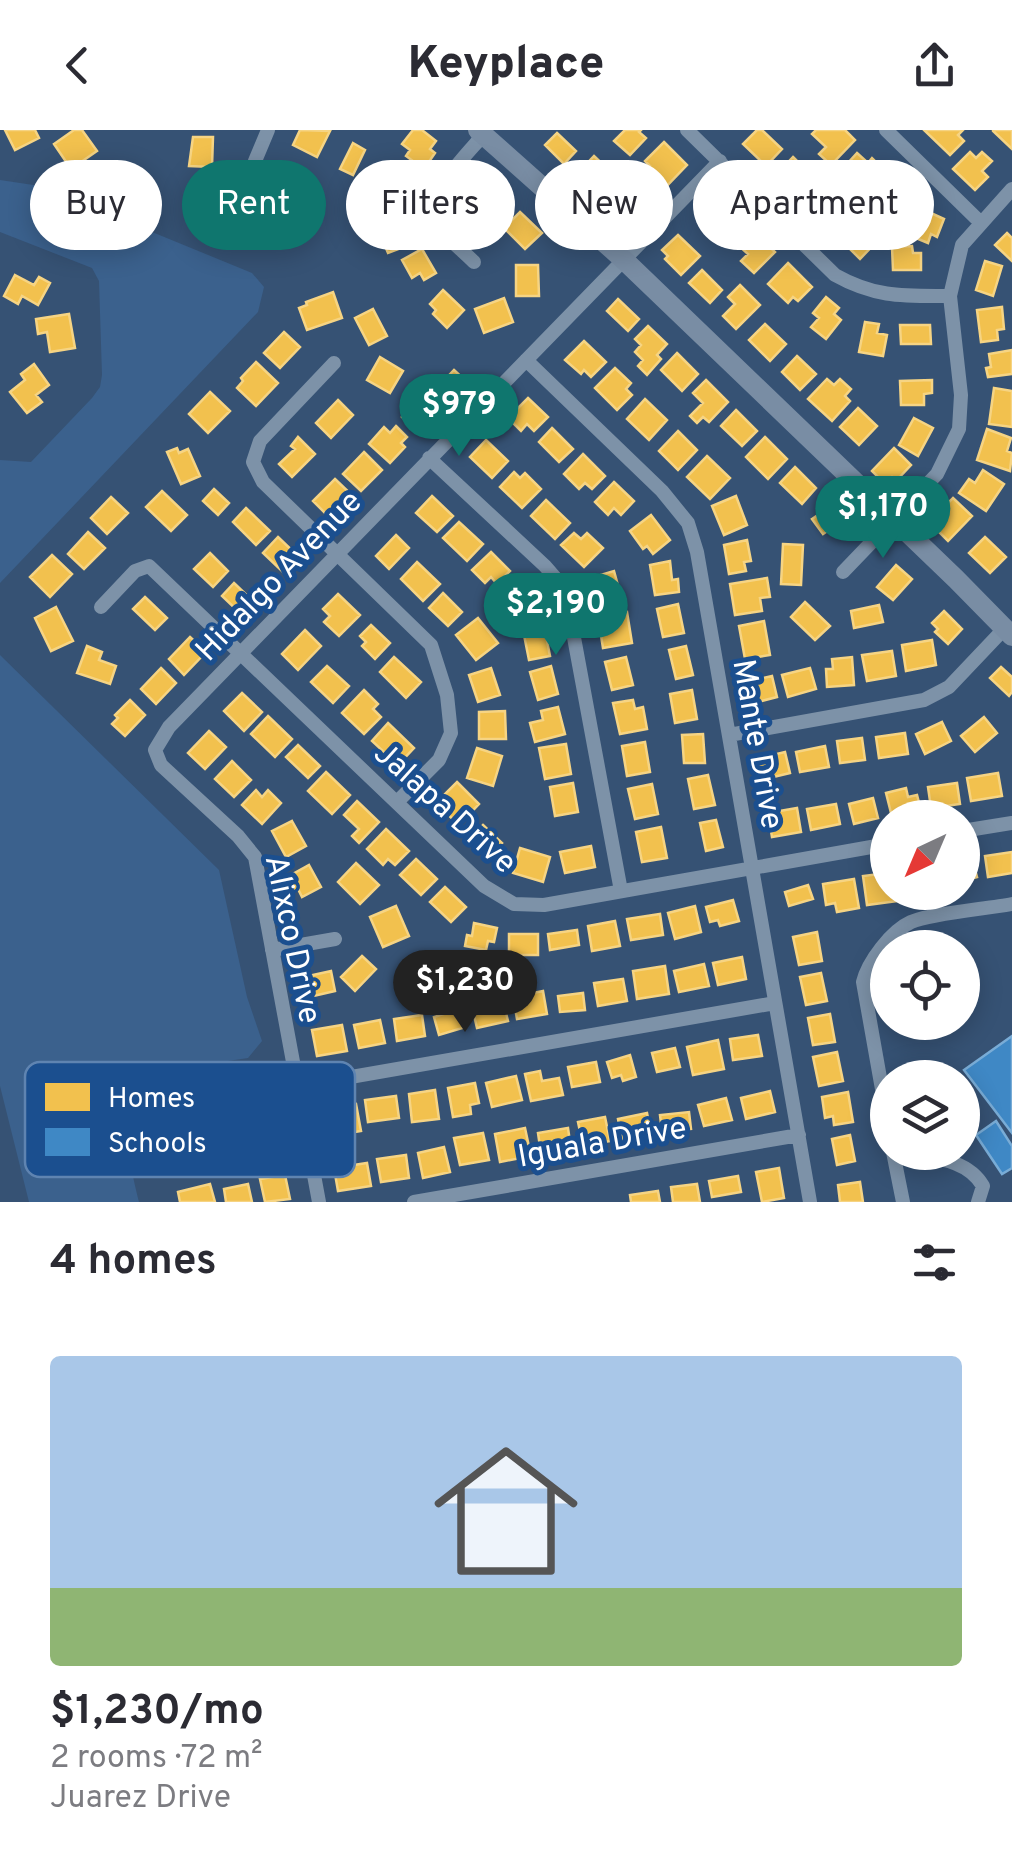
<!DOCTYPE html>
<meta charset="utf-8">
<style>
:root{--surface:#fff;--page:#f7f7f7;--text:#2b2b33;--muted:#7c7c81;--accent:#0f766e}
body{margin:0;font-family:Overpass,sans-serif;background:var(--page);color:var(--text);height:100vh;display:flex;flex-direction:column;font-size:38px;white-space:nowrap}
*{box-sizing:border-box;margin:0}
p{font-size:32px;color:var(--muted)}
.icon{flex:none;width:55px;height:55px;fill:none;stroke:currentColor;stroke-width:2;stroke-linecap:round;stroke-linejoin:round}
.map{position:relative;height:1072px;overflow:hidden}
.drawer{display:flex;flex-direction:column;background:var(--surface);flex:1}
.drawer>*{flex:none}
.top-card{position:absolute;left:30px;top:30px;width:952px;height:90px;display:flex;gap:20px}
.needle{width:65px;rotate:224deg}
.controls{position:absolute;left:870px;top:670px;display:grid;gap:20px}
.controls a{display:grid;place-items:center;width:110px;height:110px;border-radius:50%;background:var(--surface);box-shadow:0 5px 25px #0003;font-size:50px}
.price{position:absolute;translate:-50% -85px;padding:0 22px;border-radius:35px;background:var(--accent);color:#fff;font-size:32px;line-height:65px;filter:drop-shadow(0 2px 5px #0008)}
.price::after{content:'';position:absolute;left:50%;top:60px;width:30px;height:22px;margin-left:-15px;background:inherit;clip-path:polygon(0 0,100% 0,50% 100%)}
.price.selected{background:#222;color:#fff}
ul{padding:0;list-style:none}
li{display:grid;align-content:center;gap:20px;height:530px;padding:0 50px}
li span{display:grid;place-items:center;height:310px;border-radius:10px;color:#555}
li>.icon{margin-inline-start:auto}
span .icon{width:180px;height:180px;fill:#fffc;stroke-width:1}
li b{font-size:42px}
h2{display:flex;justify-content:space-between;align-items:center;height:120px;padding:0 50px;font-size:42px}
.tag{padding:0 35px;border-radius:45px;background:var(--surface);box-shadow:0 5px 25px #0003;font-size:35px;line-height:90px}
.tag.selected{background:var(--accent);color:#fff}
header{display:flex;justify-content:space-between;align-items:center;height:130px;padding:0 50px;background:var(--surface);font-size:45px;font-weight:800}
.map>svg:first-child{display:block}
</style>
<header><svg class="icon" aria-label="back" viewBox="0 0 24 24"><path d="M15 5l-7 7 7 7"/></svg>Keyplace<svg class="icon" aria-label="share" viewBox="0 0 24 24"><path d="M12 15V3M7 8l5-5 5 5M5 13v7h14v-7"/></svg></header>
<div class="map">
<svg width="1012" height="1072" viewBox="0 0 1012 1072">
<rect width="100%" height="100%" fill="#365274"/>
<path fill="#3b618d" d="M 0,50 L 40,56 L 252,143 L 264,157 L 258,182 L 0,453 L 0,330 L 31,332 L 92,268 L 100,257 L 102,245 L 99,151 L 92,138 L 0,102 Z
M 0,525 L 219,740 L 247,867 L 262,911 L 248,928 L 133,945 C 114,966 132,1044 139,1072 L 29,1072 L 0,956 Z"/>
<path fill="#f2c14e" stroke="#f6d483" stroke-width="2.5" d="M 5,0 L 35,0 L 39,8 L 15,20 Z
M 74,0 L 82,0 L 97,21 L 71,39 L 54,14 Z
M 300,0 L 330,1 L 317,27 L 293,15 Z
M 413,0 L 422,0 L 436,11 L 430,19 L 435,23 L 424,39 L 406,26 L 410,20 L 402,14 Z
M 625,0 L 641,0 L 639,2 L 646,8 L 630,25 L 614,11 Z
M 757,0 L 762,0 L 782,19 L 766,36 L 743,14 Z
M 816,0 L 845,0 L 855,10 L 831,35 L 819,24 L 826,17 L 812,4 Z
M 924,0 L 963,0 L 958,5 L 964,11 L 950,25 Z
M 1012,0 L 1012,19 L 993,1 L 993,0 Z
M 557,3 L 576,21 L 564,34 L 545,15 Z
M 193,7 L 213,7 L 212,37 L 189,36 Z
M 664,12 L 687,35 L 662,61 L 644,43 L 650,36 L 645,31 Z
M 353,13 L 365,20 L 353,45 L 340,39 Z
M 970,22 L 976,28 L 982,22 L 992,31 L 982,41 L 988,47 L 975,60 L 953,39 Z
M 857,23 L 868,33 L 872,28 L 885,41 L 865,62 L 852,50 L 859,43 L 848,33 Z
M 594,26 L 615,46 L 598,64 L 577,44 Z
M 793,27 L 814,48 L 796,67 L 782,53 L 786,48 L 779,42 Z
M 381,40 L 400,42 L 399,54 L 408,55 L 406,74 L 378,71 Z
M 298,43 L 315,60 L 294,82 L 277,65 Z
M 215,44 L 228,68 L 206,80 L 193,57 Z
M 893,44 L 916,67 L 900,83 L 877,61 Z
M 630,48 L 647,64 L 629,82 L 623,77 L 617,83 L 606,73 Z
M 115,52 L 134,58 L 127,79 L 109,73 Z
M 483,53 L 507,77 L 488,97 L 478,87 L 483,81 L 478,75 L 472,81 L 463,73 Z
M 819,61 L 842,83 L 826,100 L 803,78 Z
M 719,68 L 742,90 L 721,111 L 709,100 L 716,93 L 705,82 Z
M 272,72 L 273,91 L 264,91 L 264,99 L 242,101 L 240,73 Z
M 922,79 L 944,89 L 937,107 L 931,104 L 928,113 L 911,106 Z
M 520,82 L 542,103 L 525,119 L 504,98 Z
M 854,85 L 879,109 L 860,129 L 835,104 Z
M 398,89 L 409,115 L 388,123 L 377,97 Z
M 1007,103 L 1012,108 L 1012,131 L 995,115 Z
M 678,105 L 700,126 L 681,145 L 665,129 L 668,126 L 662,120 Z
M 746,106 L 754,113 L 760,108 L 775,122 L 754,143 L 741,131 L 748,124 L 738,115 Z
M 912,116 L 913,123 L 921,123 L 921,140 L 893,140 L 892,117 Z
M 422,119 L 436,143 L 424,150 L 420,143 L 412,148 L 402,130 Z
M 985,131 L 1002,136 L 993,166 L 976,160 Z
M 788,133 L 812,157 L 798,171 L 793,167 L 788,173 L 768,154 Z
M 516,135 L 538,135 L 539,166 L 516,166 Z
M 702,140 L 722,160 L 710,173 L 689,153 Z
M 15,145 L 34,155 L 39,147 L 50,153 L 38,175 L 22,166 L 18,174 L 4,166 Z
M 740,155 L 760,175 L 736,199 L 723,186 L 735,174 L 728,167 Z
M 443,160 L 464,180 L 447,198 L 433,184 L 436,180 L 430,174 Z
M 333,162 L 342,188 L 307,200 L 299,178 L 307,175 L 306,172 Z
M 826,167 L 839,178 L 834,184 L 841,190 L 826,209 L 811,197 L 819,188 L 813,183 Z
M 504,168 L 513,192 L 484,203 L 475,179 Z
M 618,169 L 639,189 L 628,201 L 607,181 Z
M 1002,177 L 1004,199 L 997,200 L 998,210 L 981,212 L 977,180 Z
M 373,179 L 387,206 L 369,215 L 355,188 Z
M 69,184 L 75,218 L 50,222 L 47,202 L 38,204 L 36,189 Z
M 865,192 L 879,194 L 877,203 L 887,205 L 883,226 L 859,222 Z
M 765,194 L 786,214 L 770,231 L 749,210 Z
M 900,195 L 930,195 L 931,214 L 901,214 Z
M 648,196 L 667,214 L 657,225 L 661,229 L 647,245 L 638,236 L 643,230 L 635,222 L 641,215 L 635,209 Z
M 284,202 L 300,217 L 280,238 L 264,223 Z
M 584,211 L 606,232 L 591,247 L 584,240 L 581,244 L 565,230 Z
M 1012,220 L 1012,244 L 988,247 L 986,238 L 991,237 L 989,224 Z
M 677,223 L 698,244 L 682,261 L 661,240 Z
M 797,226 L 816,244 L 800,260 L 782,242 Z
M 380,227 L 403,241 L 390,263 L 367,250 Z
M 256,232 L 278,253 L 256,276 L 237,258 L 243,251 L 241,248 Z
M 34,234 L 49,255 L 36,265 L 42,272 L 27,283 L 10,262 L 25,250 L 21,244 Z
M 615,238 L 631,253 L 626,259 L 632,265 L 617,280 L 595,258 Z
M 454,240 L 467,252 L 446,273 L 434,261 Z
M 827,249 L 834,255 L 840,249 L 851,259 L 845,266 L 850,271 L 832,291 L 808,269 Z
M 706,250 L 728,272 L 709,292 L 703,287 L 697,293 L 690,286 L 703,273 L 693,263 Z
M 932,250 L 932,263 L 924,264 L 924,275 L 901,275 L 900,251 Z
M 994,258 L 1012,261 L 1012,297 L 989,294 Z
M 210,262 L 230,281 L 208,303 L 189,284 Z
M 423,266 L 439,282 L 418,303 L 402,287 Z
M 528,268 L 548,287 L 534,301 L 527,294 L 521,301 L 508,288 Z
M 645,269 L 667,290 L 649,310 L 627,289 Z
M 338,270 L 353,285 L 331,308 L 316,293 Z
M 858,278 L 877,296 L 859,315 L 840,297 Z
M 736,280 L 757,301 L 742,316 L 721,296 Z
M 914,288 L 933,298 L 918,326 L 899,315 Z
M 396,296 L 407,307 L 401,313 L 405,317 L 390,333 L 369,314 L 384,297 L 390,303 Z
M 552,298 L 573,319 L 559,332 L 539,312 Z
M 987,299 L 1011,308 L 1007,321 L 1012,323 L 1010,341 L 977,330 Z
M 678,301 L 697,320 L 678,340 L 659,321 Z
M 298,307 L 315,324 L 292,347 L 279,334 L 295,319 L 291,316 Z
M 765,307 L 787,329 L 768,349 L 746,327 Z
M 486,310 L 508,331 L 492,348 L 470,327 Z
M 177,318 L 179,323 L 188,319 L 200,346 L 181,354 L 167,322 Z
M 894,318 L 911,335 L 896,351 L 892,347 L 885,354 L 872,341 Z
M 364,322 L 382,340 L 361,361 L 343,344 Z
M 583,324 L 605,346 L 592,359 L 585,353 L 579,359 L 564,344 Z
M 707,326 L 730,348 L 710,369 L 687,347 Z
M 795,337 L 816,358 L 802,374 L 780,353 Z
M 983,340 L 1004,354 L 986,381 L 959,363 L 969,349 L 975,353 Z
M 514,342 L 520,348 L 525,343 L 541,359 L 522,378 L 500,357 Z
M 335,349 L 355,368 L 333,391 L 313,371 Z
M 614,352 L 634,371 L 621,385 L 614,378 L 608,385 L 595,372 Z
M 214,359 L 229,373 L 218,385 L 203,371 Z
M 162,361 L 187,385 L 171,401 L 146,377 Z
M 432,366 L 453,386 L 437,402 L 416,383 Z
M 736,366 L 747,395 L 724,405 L 712,376 Z
M 111,367 L 128,383 L 107,404 L 91,388 Z
M 953,368 L 972,386 L 948,411 L 929,392 Z
M 546,370 L 570,393 L 555,409 L 531,386 Z
M 834,374 L 845,389 L 823,404 L 812,389 Z
M 246,378 L 270,401 L 256,415 L 233,392 Z
M 651,385 L 670,410 L 653,424 L 647,416 L 643,419 L 630,401 Z
M 459,392 L 483,414 L 467,431 L 443,408 Z
M 88,402 L 105,418 L 84,439 L 68,424 Z
M 574,403 L 581,409 L 587,403 L 603,418 L 584,437 L 561,415 Z
M 396,405 L 409,418 L 389,439 L 376,426 Z
M 278,407 L 299,427 L 284,443 L 263,423 Z
M 985,407 L 1006,427 L 990,443 L 969,423 Z
M 747,410 L 751,431 L 744,432 L 746,441 L 729,444 L 724,415 Z
M 783,414 L 803,415 L 801,455 L 781,454 Z
M 491,422 L 510,441 L 497,454 L 491,447 L 485,453 L 472,440 Z
M 210,423 L 228,441 L 213,457 L 194,439 Z
M 52,425 L 72,444 L 50,467 L 30,447 Z
M 670,431 L 672,450 L 678,449 L 679,462 L 655,465 L 650,435 Z
M 417,432 L 440,454 L 423,471 L 401,449 Z
M 896,435 L 912,449 L 893,470 L 877,457 Z
M 614,441 L 619,459 L 611,461 L 614,471 L 598,476 L 590,448 Z
M 767,448 L 770,467 L 760,468 L 762,481 L 735,485 L 730,454 Z
M 234,453 L 255,473 L 243,486 L 222,466 Z
M 516,453 L 537,474 L 519,494 L 497,473 Z
M 443,463 L 462,482 L 448,496 L 429,478 Z
M 338,464 L 360,485 L 339,506 L 324,492 L 330,486 L 323,479 Z
M 145,467 L 167,488 L 155,500 L 133,479 Z
M 805,472 L 830,496 L 815,510 L 791,487 Z
M 678,474 L 684,503 L 663,507 L 657,479 Z
M 879,475 L 883,492 L 854,498 L 851,481 Z
M 56,477 L 73,511 L 51,521 L 35,488 Z
M 944,481 L 962,499 L 948,514 L 935,502 L 938,499 L 932,493 Z
M 627,482 L 632,513 L 603,518 L 598,487 Z
M 478,488 L 498,513 L 476,530 L 456,505 Z
M 764,491 L 770,525 L 745,529 L 739,496 Z
M 371,495 L 390,513 L 375,529 L 362,516 L 366,512 L 360,506 Z
M 544,495 L 550,526 L 529,530 L 523,500 Z
M 305,500 L 321,516 L 298,540 L 282,524 Z
M 190,507 L 206,522 L 184,545 L 169,529 Z
M 932,510 L 936,535 L 906,541 L 902,515 Z
M 87,516 L 102,522 L 99,530 L 116,536 L 110,554 L 77,543 Z
M 686,516 L 693,545 L 676,549 L 669,520 Z
M 892,521 L 896,546 L 867,551 L 862,525 Z
M 394,527 L 421,552 L 406,568 L 380,542 Z
M 626,527 L 633,555 L 612,560 L 605,532 Z
M 852,527 L 854,555 L 827,557 L 826,539 L 833,539 L 832,529 Z
M 327,536 L 349,556 L 333,573 L 311,552 Z
M 551,536 L 558,564 L 538,570 L 530,542 Z
M 1001,537 L 1012,547 L 1012,562 L 1009,566 L 990,548 Z
M 161,538 L 176,553 L 156,574 L 141,559 Z
M 491,538 L 500,565 L 478,572 L 469,545 Z
M 810,538 L 816,559 L 788,567 L 782,545 Z
M 772,546 L 777,567 L 750,574 L 745,552 Z
M 364,560 L 378,574 L 373,579 L 381,587 L 364,604 L 342,583 Z
M 692,560 L 697,589 L 675,593 L 670,564 Z
M 242,563 L 262,582 L 244,601 L 224,581 Z
M 130,570 L 145,585 L 125,606 L 112,594 L 118,588 L 115,585 Z
M 633,570 L 635,579 L 643,577 L 647,599 L 620,604 L 613,573 Z
M 558,577 L 565,604 L 535,612 L 530,593 L 543,590 L 541,581 Z
M 505,581 L 506,609 L 479,609 L 479,582 Z
M 268,586 L 292,609 L 275,627 L 251,604 Z
M 984,587 L 997,603 L 975,622 L 961,606 Z
M 942,592 L 951,611 L 925,624 L 916,604 Z
M 388,593 L 414,618 L 398,635 L 372,611 Z
M 209,601 L 226,617 L 205,639 L 188,623 Z
M 905,603 L 908,624 L 879,628 L 876,607 Z
M 703,604 L 705,633 L 684,633 L 682,605 Z
M 862,608 L 865,630 L 840,633 L 837,611 Z
M 645,612 L 650,642 L 627,646 L 622,616 Z
M 566,614 L 571,644 L 545,649 L 539,618 Z
M 298,615 L 320,636 L 308,648 L 286,627 Z
M 825,616 L 829,637 L 800,642 L 796,622 Z
M 477,618 L 502,626 L 493,656 L 467,648 Z
M 785,622 L 790,643 L 761,650 L 756,629 Z
M 232,631 L 251,650 L 234,667 L 215,649 Z
M 326,642 L 350,665 L 332,684 L 308,661 Z
M 998,643 L 1002,666 L 971,671 L 967,648 Z
M 708,645 L 715,675 L 694,679 L 688,649 Z
M 457,652 L 479,674 L 459,695 L 444,681 L 449,676 L 441,668 Z
M 573,653 L 578,682 L 555,686 L 550,657 Z
M 957,653 L 960,674 L 931,678 L 928,657 Z
M 652,654 L 658,684 L 635,689 L 628,659 Z
M 906,658 L 908,667 L 917,665 L 921,680 L 892,687 L 886,663 Z
M 256,660 L 262,667 L 268,660 L 281,673 L 262,694 L 242,675 Z
M 873,668 L 878,688 L 854,694 L 849,674 Z
M 357,671 L 379,692 L 359,713 L 352,706 L 359,699 L 344,685 Z
M 836,674 L 840,694 L 811,700 L 807,679 Z
M 797,678 L 801,702 L 772,707 L 768,683 Z
M 716,690 L 723,717 L 706,721 L 700,693 Z
M 292,691 L 306,716 L 286,727 L 272,701 Z
M 483,695 L 502,713 L 490,725 L 471,707 Z
M 661,697 L 667,728 L 642,732 L 636,702 Z
M 386,699 L 409,721 L 395,735 L 388,729 L 383,735 L 367,719 Z
M 591,716 L 595,737 L 565,743 L 560,722 Z
M 520,718 L 550,727 L 543,752 L 513,743 Z
M 1012,722 L 1012,743 L 988,747 L 985,726 Z
M 972,728 L 977,747 L 962,751 L 962,730 Z
M 416,729 L 437,749 L 421,765 L 400,745 Z
M 356,733 L 379,755 L 360,774 L 338,752 Z
M 309,735 L 321,757 L 302,767 L 298,759 L 290,763 L 282,750 Z
M 888,743 L 888,762 L 897,762 L 898,771 L 867,775 L 863,746 Z
M 854,749 L 859,778 L 837,782 L 835,773 L 826,775 L 823,754 Z
M 808,755 L 813,769 L 789,776 L 785,762 Z
M 445,757 L 466,777 L 451,792 L 430,772 Z
M 733,770 L 739,791 L 720,796 L 718,790 L 710,792 L 706,777 Z
M 396,776 L 409,806 L 383,817 L 370,787 Z
M 695,776 L 701,802 L 675,809 L 668,783 Z
M 660,784 L 663,805 L 631,810 L 627,789 Z
M 615,791 L 620,816 L 592,821 L 588,796 Z
M 474,793 L 497,798 L 494,812 L 488,811 L 486,820 L 465,816 L 467,805 L 472,806 Z
M 577,800 L 579,815 L 550,820 L 548,804 Z
M 817,802 L 822,831 L 799,835 L 793,807 Z
M 509,804 L 538,804 L 538,825 L 509,825 Z
M 362,826 L 376,839 L 355,861 L 341,847 Z
M 742,827 L 746,849 L 718,855 L 713,833 Z
M 704,834 L 709,856 L 679,862 L 674,841 Z
M 665,836 L 669,864 L 637,869 L 633,841 Z
M 331,841 L 335,861 L 309,867 L 304,847 Z
M 821,843 L 827,871 L 806,875 L 800,847 Z
M 623,849 L 627,871 L 598,876 L 594,853 Z
M 543,861 L 547,884 L 517,889 L 513,867 Z
M 583,863 L 585,880 L 560,882 L 558,866 Z
M 503,871 L 508,891 L 477,898 L 472,877 Z
M 458,872 L 466,897 L 439,905 L 434,887 L 444,884 L 442,877 Z
M 830,884 L 835,912 L 813,915 L 808,888 Z
M 422,885 L 425,906 L 397,911 L 394,889 Z
M 380,890 L 385,913 L 359,918 L 354,895 Z
M 342,895 L 347,921 L 317,926 L 312,900 Z
M 758,905 L 762,926 L 733,930 L 730,909 Z
M 718,910 L 724,939 L 693,945 L 687,917 Z
M 675,918 L 680,937 L 657,942 L 652,923 Z
M 837,922 L 843,951 L 819,956 L 813,927 Z
M 630,925 L 636,947 L 623,951 L 621,945 L 612,948 L 607,932 Z
M 596,932 L 600,952 L 572,957 L 568,937 Z
M 540,941 L 542,951 L 559,948 L 563,965 L 531,971 L 525,944 Z
M 516,946 L 522,970 L 492,977 L 486,953 Z
M 475,953 L 479,973 L 470,975 L 471,984 L 453,987 L 448,958 Z
M 435,960 L 439,989 L 412,992 L 409,964 Z
M 770,961 L 775,982 L 746,989 L 741,968 Z
M 848,962 L 853,992 L 834,995 L 833,986 L 825,988 L 822,967 Z
M 396,966 L 399,988 L 368,992 L 365,970 Z
M 726,968 L 732,990 L 704,996 L 698,975 Z
M 356,974 L 361,1001 L 330,1006 L 326,979 Z
M 689,982 L 691,999 L 662,1002 L 660,985 Z
M 647,983 L 651,1004 L 622,1010 L 618,989 Z
M 605,987 L 610,1011 L 583,1016 L 578,992 Z
M 525,998 L 531,1026 L 500,1032 L 495,1004 Z
M 568,998 L 571,1019 L 541,1024 L 538,1003 Z
M 483,1003 L 489,1030 L 460,1035 L 454,1008 Z
M 850,1005 L 855,1031 L 837,1035 L 832,1009 Z
M 444,1017 L 450,1042 L 423,1048 L 418,1023 Z
M 406,1025 L 409,1048 L 381,1052 L 377,1029 Z
M 367,1033 L 371,1056 L 338,1061 L 334,1038 Z
M 779,1038 L 784,1068 L 762,1072 L 756,1042 Z
M 285,1045 L 290,1069 L 265,1072 L 260,1049 Z
M 738,1046 L 741,1062 L 712,1067 L 709,1051 Z
M 860,1052 L 863,1072 L 840,1072 L 838,1055 Z
M 210,1054 L 215,1072 L 180,1072 L 178,1062 Z
M 248,1054 L 252,1072 L 226,1072 L 224,1059 Z
M 697,1054 L 700,1072 L 673,1072 L 671,1057 Z
M 658,1061 L 660,1072 L 631,1072 L 630,1065 Z"/>
<path fill="#3f88c5" stroke="#79acd6" stroke-width="2.5" d="M 1012,906 L 1012,1003 L 964,940 Z
M 996,991 L 1012,1016 L 1012,1038 L 1002,1044 L 976,1005 Z"/>
<g fill="none" stroke-linecap="round" stroke-linejoin="round">
<path stroke="#7d92a8" stroke-width="14" d="M 687,0 L 835,145 C 876,168 904,166 950,166
M 886,0 L 980,92
M 255,31 L 268,0
M 474,132 C 463,121 449,110 440,98 C 419,68 466,26 484,4
M 526,230 L 662,361 L 688,393 L 697,422 L 810,1072
M 334,233 L 260,311 L 253,332 L 263,352 L 431,515 L 447,565 L 451,603 L 439,630 L 397,672
M 429,328 L 545,436 L 565,459 L 621,761
M 843,442 L 937,344 L 959,299 L 961,265 L 950,166 L 962,115 L 1012,59
M 101,477 L 135,441 L 149,436 L 484,756 L 514,774 L 544,775 L 888,714
M 729,605 L 924,570 L 949,557 L 1004,499
M 962,701 L 1012,693
M 272,820 L 335,809
M 162,980 L 775,873
M 888,993 L 863,852 C 868,832 891,801 911,792 C 933,783 986,779 1012,774
M 893,1022 L 903,1072
M 902,1022 C 931,1028 967,1028 983,1056 L 978,1072
M 319,1072 L 255,727 L 238,706 L 161,635 L 155,620 L 169,597 L 720,31
M 414,1072 L 799,1005"/>
<path stroke="#798da4" stroke-width="20" d="M 478,0 L 623,129 L 956,449 L 1012,506"/>
</g>
<g text-anchor="middle" stroke-width="10" stroke-linejoin="round" paint-order="stroke">
<g font-size="32" fill="#fff" stroke="#1b4f8f">
<text transform="translate(278 445) rotate(-46)" y="11">Hidalgo Avenue</text>
<text transform="translate(759 614) rotate(80)" y="11">Mante Drive</text>
<text transform="translate(446 677) rotate(42)" y="11">Jalapa Drive</text>
<text transform="translate(294 809) rotate(78)" y="11">Alixco Drive</text>
<text transform="translate(602 1011) rotate(-10)" y="11">Iguala Drive</text>
</g>
</g>
<rect x="25" y="932" width="330" height="115" rx="15" fill="#1b4f8f" stroke="#5f84b1" stroke-width="2.5"/>
<rect x="45" y="953" width="45" height="28" fill="#f2c14e"/>
<rect x="45" y="998" width="45" height="28" fill="#3f88c5"/>
<g font-size="28" fill="#fff">
<text x="108" y="977">Homes</text>
<text x="108" y="1022">Schools</text>
</g>
</svg>
<div class="controls">
<a><svg class="needle" viewBox="-14 -14 28 28"><path d="M0-13l5 13h-10z" fill="#e53935"/><path d="M0 13l5-13h-10z" fill="#7c7c81"/></svg></a>
<a><svg class="icon" aria-label="locate" viewBox="0 0 24 24"><circle cx="12" cy="12" r="6"/><path d="M12 2v4M12 18v4M2 12h4M18 12h4"/></svg></a>
<a><svg class="icon" aria-label="layers" viewBox="0 0 24 24"><path d="M12 4l9 5-9 5-9-5zM3 14l9 5 9-5"/></svg></a>
</div>
<b class="price" style="left:459px;top:329px">$979</b>
<b class="price" style="left:883px;top:431px">$1,170</b>
<b class="price" style="left:556px;top:528px">$2,190</b>
<b class="price selected" style="left:465px;top:905px">$1,230</b>
<div class="top-card">
<a class="tag">Buy</a>
<a class="tag selected">Rent</a>
<a class="tag">Filters</a>
<a class="tag">New</a>
<a class="tag">Apartment</a>
</div>
</div>
<section class="drawer">
<h2>4 homes<svg class="icon" aria-label="filters" viewBox="0 0 24 24"><path d="M4 7h16M4 17h16"/><circle cx="9" cy="7" r="2"/><circle cx="15" cy="17" r="2"/></svg></h2>
<ul>
<li><span style="background:linear-gradient(#a9c7e8 75%,#8fb573 0)"><svg class="icon" aria-label="home" viewBox="0 0 24 24"><path d="M3 11l9-7 9 7M6 9v11h12V9"/></svg></span><div><b>$1,230/mo</b><p>2 rooms · 72 m²</p><p>Juarez Drive</p></div></li>
</ul>
</section>
